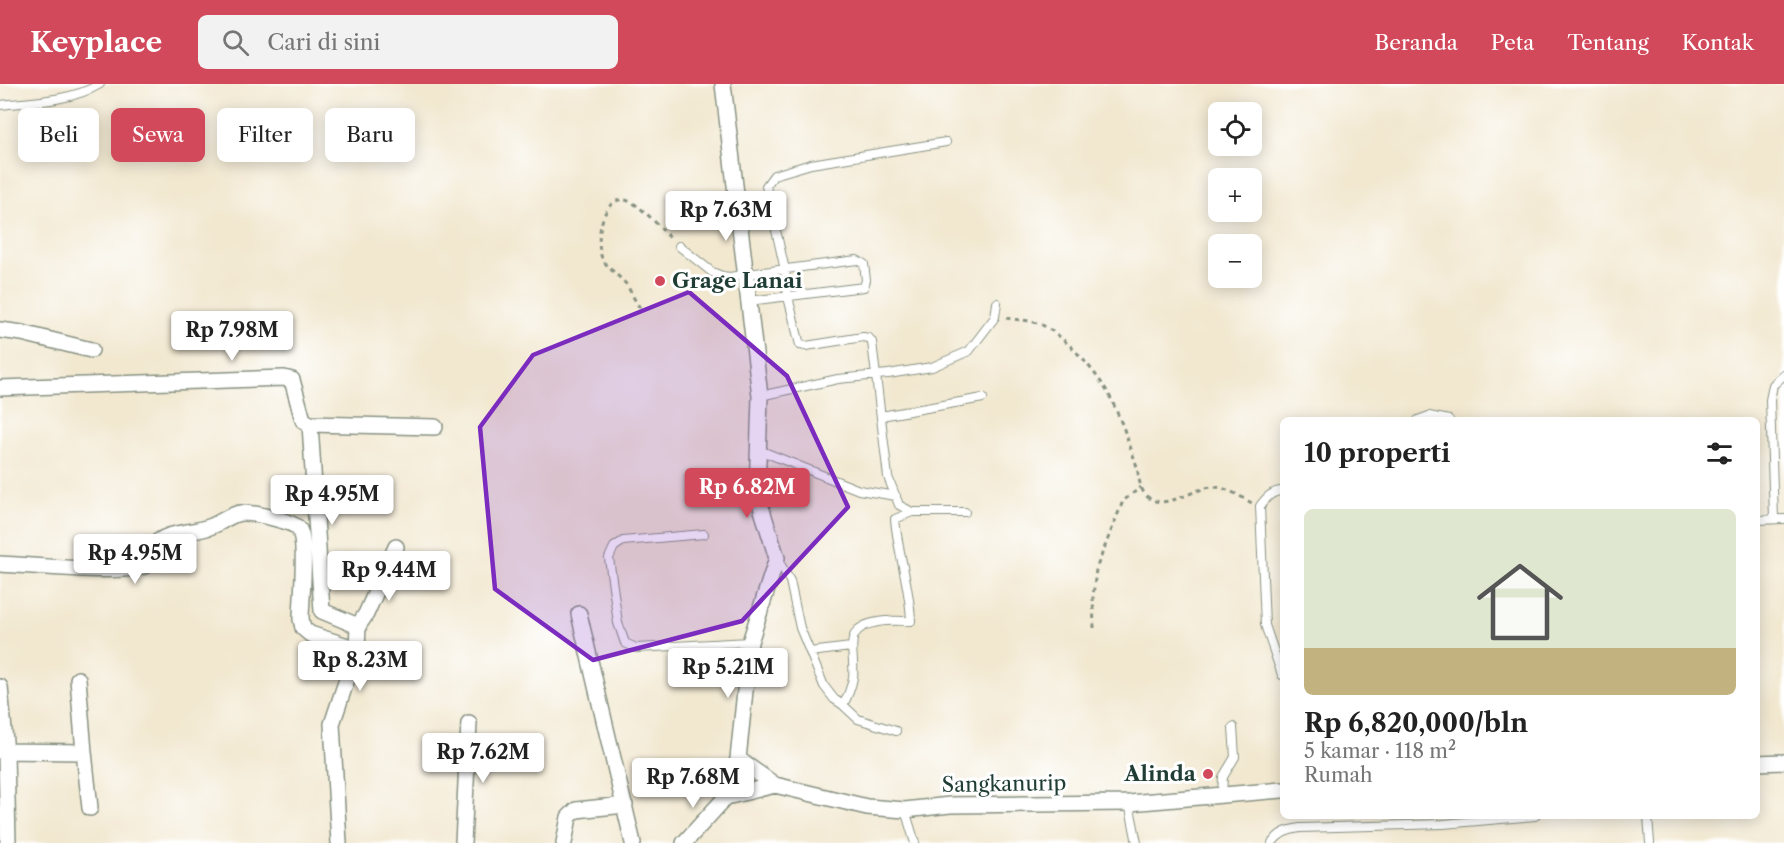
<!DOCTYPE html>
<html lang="id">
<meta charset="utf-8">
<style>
:root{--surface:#fff;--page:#f2f2f2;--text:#222;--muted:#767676;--line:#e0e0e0;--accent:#d1495b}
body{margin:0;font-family:"Libre Caslon Text",serif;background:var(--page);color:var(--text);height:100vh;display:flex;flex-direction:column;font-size:22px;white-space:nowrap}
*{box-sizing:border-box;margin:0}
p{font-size:20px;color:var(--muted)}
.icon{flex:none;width:33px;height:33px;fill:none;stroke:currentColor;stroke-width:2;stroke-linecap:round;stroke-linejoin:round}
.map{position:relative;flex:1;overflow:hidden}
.details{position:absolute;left:1280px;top:333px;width:480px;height:402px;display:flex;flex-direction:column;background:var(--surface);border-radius:9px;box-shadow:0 3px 15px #0003}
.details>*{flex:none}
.guide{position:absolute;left:18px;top:24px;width:570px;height:54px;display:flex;gap:12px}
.tools{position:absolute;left:1208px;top:18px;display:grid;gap:12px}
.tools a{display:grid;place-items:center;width:54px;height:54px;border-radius:9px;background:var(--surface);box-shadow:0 3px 15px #0003;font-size:30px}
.price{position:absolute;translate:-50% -51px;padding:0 14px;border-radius:6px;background:#fff;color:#222;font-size:20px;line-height:39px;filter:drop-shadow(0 2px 3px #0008)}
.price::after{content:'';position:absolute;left:50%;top:36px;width:18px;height:14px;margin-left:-9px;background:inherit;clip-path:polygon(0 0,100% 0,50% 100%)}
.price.active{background:var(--accent);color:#fff}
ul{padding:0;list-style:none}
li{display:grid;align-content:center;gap:12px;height:318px;padding:0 24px}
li+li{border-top:2px solid var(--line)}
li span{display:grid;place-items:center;height:186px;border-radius:9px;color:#555}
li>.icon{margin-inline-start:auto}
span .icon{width:108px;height:108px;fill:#fffc;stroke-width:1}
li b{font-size:26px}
h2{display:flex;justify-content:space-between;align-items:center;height:72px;padding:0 24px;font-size:26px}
.pill{padding:0 21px;border-radius:9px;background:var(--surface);box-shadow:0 3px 15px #0003;font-size:21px;line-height:54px}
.pill.active{background:var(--accent);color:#fff}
header{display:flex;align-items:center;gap:36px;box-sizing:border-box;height:84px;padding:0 30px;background:var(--accent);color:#fff}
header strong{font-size:28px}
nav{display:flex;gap:33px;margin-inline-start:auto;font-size:21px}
.search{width:420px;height:54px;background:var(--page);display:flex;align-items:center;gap:15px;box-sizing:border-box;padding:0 21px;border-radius:9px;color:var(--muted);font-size:22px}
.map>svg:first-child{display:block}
</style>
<header>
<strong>Keyplace</strong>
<div class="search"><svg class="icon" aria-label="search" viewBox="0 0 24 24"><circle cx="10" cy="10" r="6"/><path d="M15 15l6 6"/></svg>Cari di sini</div>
<nav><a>Beranda</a><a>Peta</a><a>Tentang</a><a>Kontak</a></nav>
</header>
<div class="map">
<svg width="1784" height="759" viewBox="0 0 1784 759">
<rect width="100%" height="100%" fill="#fff"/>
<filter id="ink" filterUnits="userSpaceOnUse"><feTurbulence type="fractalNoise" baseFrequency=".0167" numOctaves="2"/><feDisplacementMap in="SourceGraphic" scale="12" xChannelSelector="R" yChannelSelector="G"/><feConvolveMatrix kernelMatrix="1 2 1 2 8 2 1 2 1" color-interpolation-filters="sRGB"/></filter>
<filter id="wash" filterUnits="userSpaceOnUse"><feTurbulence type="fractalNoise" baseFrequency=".008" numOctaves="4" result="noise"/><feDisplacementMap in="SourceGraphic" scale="24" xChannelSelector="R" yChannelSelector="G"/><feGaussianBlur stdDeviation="1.35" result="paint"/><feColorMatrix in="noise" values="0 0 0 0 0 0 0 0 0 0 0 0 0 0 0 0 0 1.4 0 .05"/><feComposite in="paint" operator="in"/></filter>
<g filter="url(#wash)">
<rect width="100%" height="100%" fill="#f2e8d0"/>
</g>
<g filter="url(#ink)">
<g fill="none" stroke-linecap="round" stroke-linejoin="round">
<defs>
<path id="lane" d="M 0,21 C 32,18 72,17 100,0
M 679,162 L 712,188 L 722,192 L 730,193 L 747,190 L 857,176 L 864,180 L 866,196 L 864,203 L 749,217
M 760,312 L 838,295 L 888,290 L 932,283 L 969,267 L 995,233 L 997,219
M 881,332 L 983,314
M 1418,336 L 1429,332 L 1449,336
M 759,366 L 859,406 L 896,412
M 1282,407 C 1272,407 1266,414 1260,422 L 1265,541 L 1282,591
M 912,428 L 899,421 L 888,393 L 872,258 L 869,254 L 863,253 L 806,262 L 800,261 L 788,213 L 785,186 L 766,102 L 774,91 L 811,80 L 946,58
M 1774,435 L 1770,316 L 1773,301 L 1784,291
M 1756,436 L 1784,435
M 704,450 L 623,457 L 614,463 L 609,474 L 618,539 L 625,559 L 636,564 L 750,558
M 778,476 L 790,497 L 800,544 L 824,602 L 834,615 L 843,621 L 858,635 L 896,647
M 810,568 L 851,563
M 843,621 C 848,612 851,604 853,594 C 856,568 840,544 878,538 C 888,536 900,537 911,537 C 910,503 898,470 895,435 L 912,428 L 965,428
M 1222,712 L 1223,693 L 1235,673 L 1233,643
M 1129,719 L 1137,759
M 905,726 L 915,759
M 1648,732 L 1650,759
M 1272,759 C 1280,748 1288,746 1300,744 L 1443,740 L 1535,732"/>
<path id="street" d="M 0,246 L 22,249 L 91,266
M 0,304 L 284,294 L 292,296 L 303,336 L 310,340 L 435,343
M 310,340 L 322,527 L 358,542
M 0,480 C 23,481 136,492 149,480 C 154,475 152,468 153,462 C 168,446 193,450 212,442 C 222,438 231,430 241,429 C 251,428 292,437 298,444 C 308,456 301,517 301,535 L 303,544 L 310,550 L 357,565 L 389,578
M 579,530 L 633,759
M 0,603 L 6,669 L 8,759
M 0,667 L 84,668 L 78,595
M 84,668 L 90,724
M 738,675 L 775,701 L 867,723 L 905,726 L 950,721 L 1129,719 L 1282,706
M 1756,679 L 1784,678
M 726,713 L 775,701
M 339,759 L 332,640 L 357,565 L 358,542 L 366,530 L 396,463
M 463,759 L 469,639
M 564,759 L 569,733 L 576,726 L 625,721
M 684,759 L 726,713 L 738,675 L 750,558 L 777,474 L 757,410 L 760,312 L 723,0"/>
</defs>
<use href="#lane" stroke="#889282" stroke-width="10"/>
<use href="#street" stroke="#889282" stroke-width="18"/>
<path stroke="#889282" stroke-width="3" stroke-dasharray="4.5 4.5" stroke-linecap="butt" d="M 640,224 C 635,217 631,208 626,200 C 619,192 609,185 603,176 C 594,161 601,112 625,116 C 639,118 661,145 671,155
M 1006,234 C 1017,236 1032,236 1042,241 C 1064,252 1089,280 1103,301 C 1114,316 1129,358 1135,377 C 1140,389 1137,405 1149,414 C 1168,427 1195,402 1215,403 C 1228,404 1241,413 1252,419
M 1094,544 L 1093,513 L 1096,485 L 1123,417 L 1141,403"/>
<use href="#lane" stroke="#fff" stroke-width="8"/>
<use href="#street" stroke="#fff" stroke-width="15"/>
</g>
</g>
<path fill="#7b2cbf" fill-opacity="0.2" stroke="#7b2cbf" stroke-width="4.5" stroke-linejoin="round" d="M 689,208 L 787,292 L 848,423 L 742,537 L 593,576 L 495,505 L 480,343 L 533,271 Z"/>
<g fill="#d1495b" stroke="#fff" stroke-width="2">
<circle cx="660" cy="197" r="6"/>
<circle cx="1208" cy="690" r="6"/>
</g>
<g text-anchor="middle" stroke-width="6" stroke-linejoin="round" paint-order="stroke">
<g font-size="21" font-weight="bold" fill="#1f3d34" stroke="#fff" text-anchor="start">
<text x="672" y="204">Grage Lanai</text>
<text x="1196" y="697" text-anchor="end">Alinda</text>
</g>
<g font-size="21" fill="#1f3d34" stroke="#fff">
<text transform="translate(1004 700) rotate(-1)" y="7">Sangkanurip</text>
</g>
</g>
</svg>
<div class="tools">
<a><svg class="icon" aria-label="locate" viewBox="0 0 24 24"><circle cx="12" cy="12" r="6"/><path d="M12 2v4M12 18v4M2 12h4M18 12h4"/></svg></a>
<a>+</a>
<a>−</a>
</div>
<b class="price" style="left:726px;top:158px">Rp 7.63M</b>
<b class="price" style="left:232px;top:278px">Rp 7.98M</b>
<b class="price active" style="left:747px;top:435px">Rp 6.82M</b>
<b class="price" style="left:332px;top:442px">Rp 4.95M</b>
<b class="price" style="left:135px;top:501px">Rp 4.95M</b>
<b class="price" style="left:389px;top:518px">Rp 9.44M</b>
<b class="price" style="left:360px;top:608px">Rp 8.23M</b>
<b class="price" style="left:728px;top:615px">Rp 5.21M</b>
<b class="price" style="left:483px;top:700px">Rp 7.62M</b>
<b class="price" style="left:693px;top:725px">Rp 7.68M</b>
<div class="guide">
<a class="pill">Beli</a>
<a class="pill active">Sewa</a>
<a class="pill">Filter</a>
<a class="pill">Baru</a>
</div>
<section class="details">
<h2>10 properti<svg class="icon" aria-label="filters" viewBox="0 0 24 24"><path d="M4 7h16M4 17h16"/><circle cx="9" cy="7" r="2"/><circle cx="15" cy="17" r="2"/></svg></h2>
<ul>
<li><span style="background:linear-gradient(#dfe7d0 75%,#c2b280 0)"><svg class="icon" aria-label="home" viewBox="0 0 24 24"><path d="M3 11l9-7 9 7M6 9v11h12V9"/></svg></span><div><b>Rp 6,820,000/bln</b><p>5 kamar · 118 m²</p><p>Rumah</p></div></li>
</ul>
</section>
</div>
